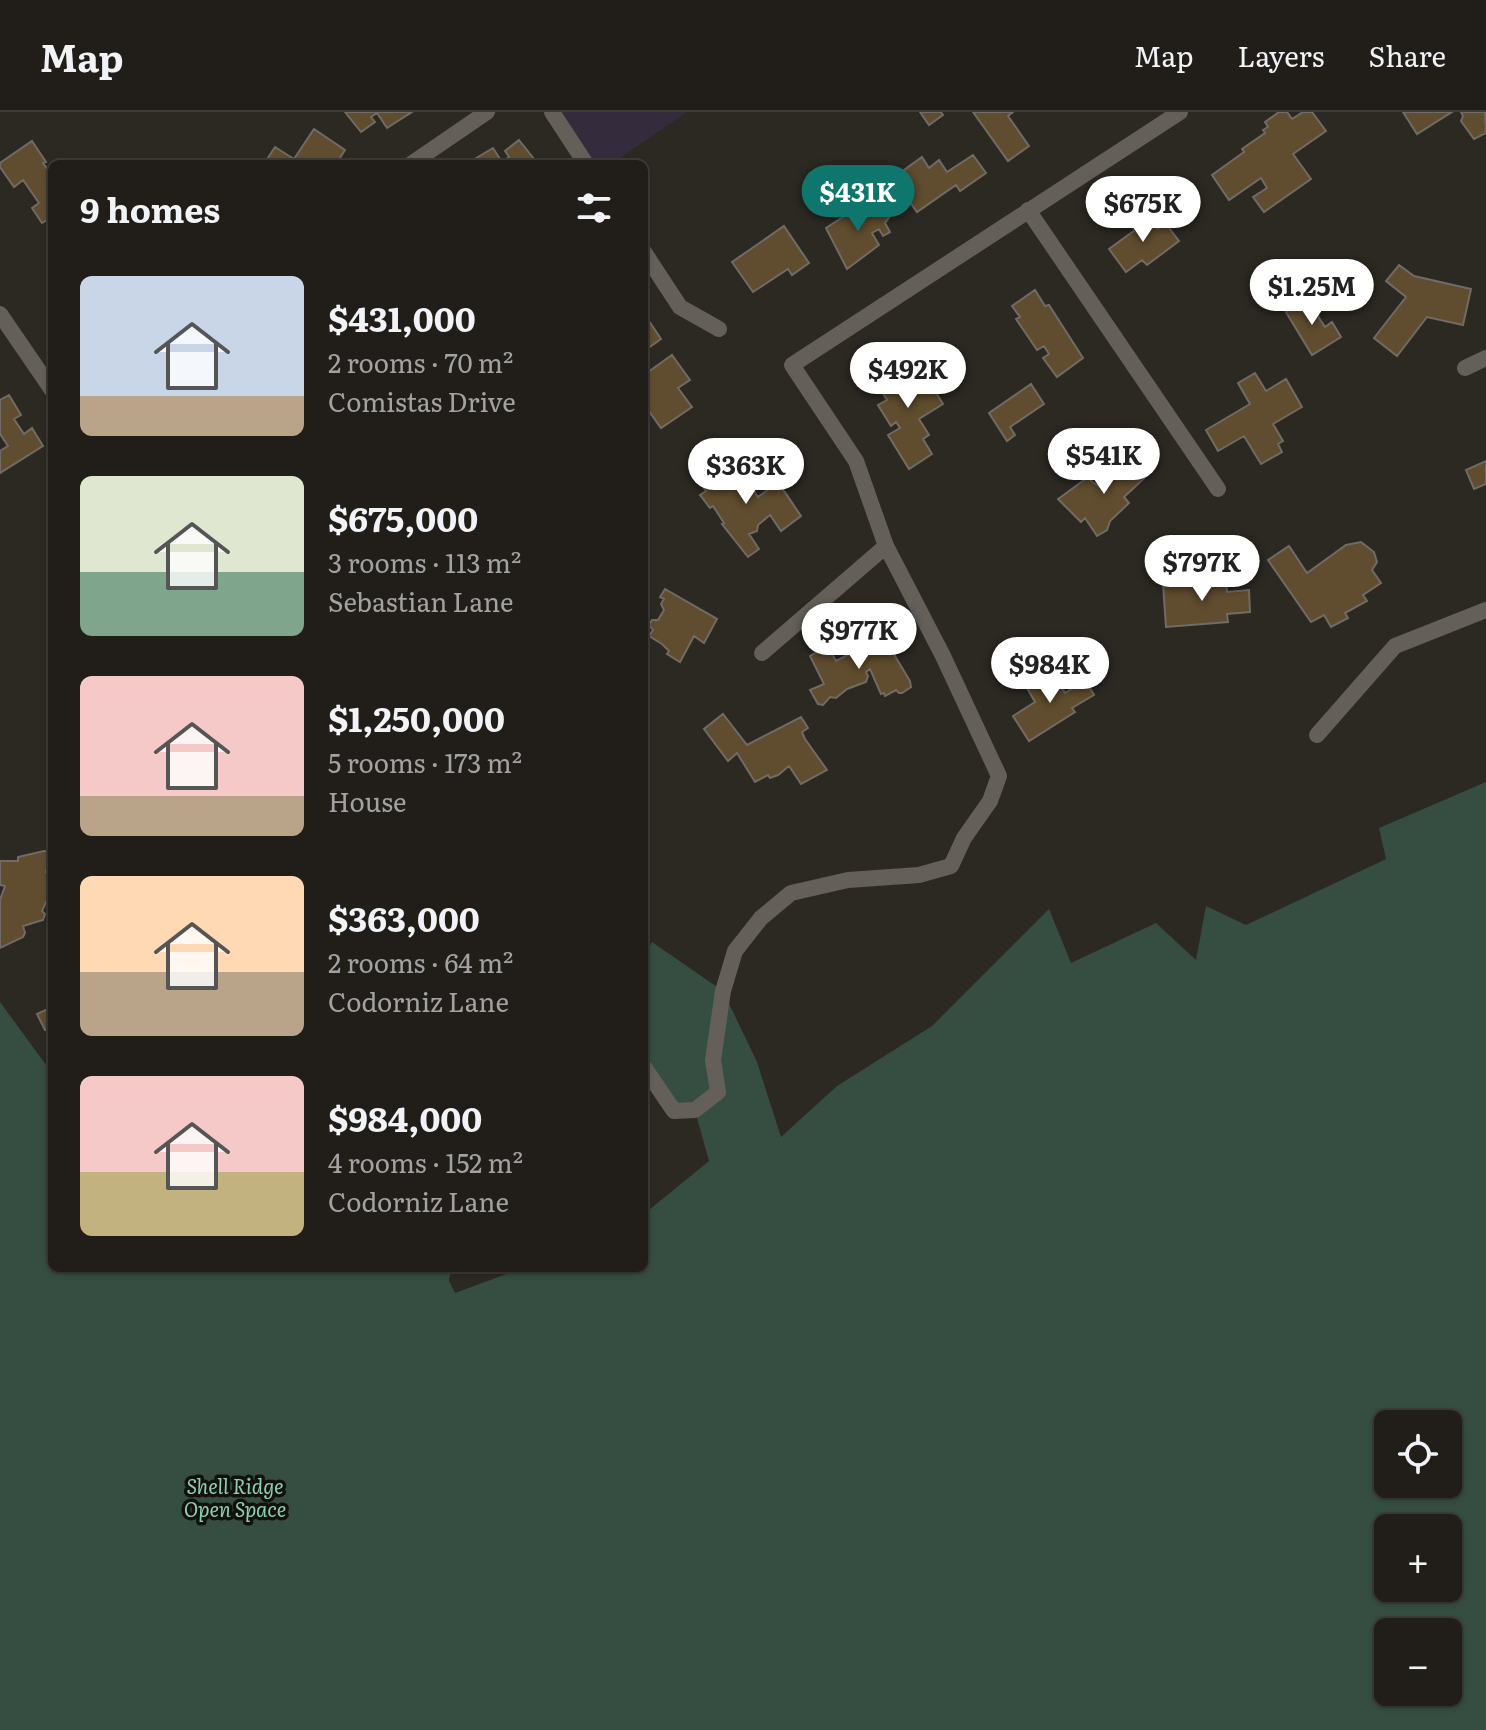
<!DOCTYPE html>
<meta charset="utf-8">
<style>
:root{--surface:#211e1a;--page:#2d2b27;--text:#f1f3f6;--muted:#a2a2a2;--line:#3e3c39;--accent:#0f766e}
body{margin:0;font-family:Literata,serif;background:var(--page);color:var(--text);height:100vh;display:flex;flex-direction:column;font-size:30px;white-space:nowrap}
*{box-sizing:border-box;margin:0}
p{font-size:26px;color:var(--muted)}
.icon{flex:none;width:44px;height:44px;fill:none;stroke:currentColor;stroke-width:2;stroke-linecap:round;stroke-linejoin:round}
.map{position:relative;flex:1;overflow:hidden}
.details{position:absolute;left:48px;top:48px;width:600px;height:1112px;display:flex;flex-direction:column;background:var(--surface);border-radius:12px;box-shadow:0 2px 6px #0004,0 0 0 2px var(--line)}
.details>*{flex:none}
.tools{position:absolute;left:1374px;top:1298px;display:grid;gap:16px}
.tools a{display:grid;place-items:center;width:88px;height:88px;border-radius:12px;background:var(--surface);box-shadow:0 2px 6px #0004,0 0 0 2px var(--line);font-size:40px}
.price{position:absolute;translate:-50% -68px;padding:0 18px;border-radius:28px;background:#fff;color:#222;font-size:26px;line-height:52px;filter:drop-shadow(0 2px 4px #0008)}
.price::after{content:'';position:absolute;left:50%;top:48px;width:24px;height:18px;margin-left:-12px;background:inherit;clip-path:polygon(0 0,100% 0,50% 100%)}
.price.selected{background:var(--accent);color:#fff}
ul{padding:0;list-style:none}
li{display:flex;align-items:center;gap:24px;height:200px;padding:0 32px}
li span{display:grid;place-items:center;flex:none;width:224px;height:160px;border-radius:12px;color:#555}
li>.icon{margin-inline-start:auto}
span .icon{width:96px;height:96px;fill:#fffc;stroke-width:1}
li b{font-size:34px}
h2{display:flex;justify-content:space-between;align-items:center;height:96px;padding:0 32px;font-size:34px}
header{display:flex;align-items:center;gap:48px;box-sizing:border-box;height:112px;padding:0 40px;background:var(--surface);border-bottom:2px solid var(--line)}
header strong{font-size:38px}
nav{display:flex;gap:44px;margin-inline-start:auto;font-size:28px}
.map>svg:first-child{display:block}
</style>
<header>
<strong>Map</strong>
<nav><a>Map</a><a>Layers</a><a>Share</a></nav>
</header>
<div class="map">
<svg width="1486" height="1618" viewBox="0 0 1486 1618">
<rect width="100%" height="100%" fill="#2c2822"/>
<path fill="#342c3c" d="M 552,0 L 687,0 L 611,52 L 586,52 Z"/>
<path fill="#364d42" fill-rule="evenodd" d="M 1486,670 L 1486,1618 L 0,1618 L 0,890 L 52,961 L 52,1156 L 451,1156 L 449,1169 L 455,1181 L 523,1156 L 644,1156 L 644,1102 L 709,1049 L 695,999 L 674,999 L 644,955 L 644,843 L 652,830 L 723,879 L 757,950 L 781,1025 L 837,974 L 932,914 L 1049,797 L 1071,851 L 1156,811 L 1196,848 L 1206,794 L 1246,813 L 1386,747 L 1379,716 ZM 1388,1312 L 1448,1312 L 1448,1372 L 1388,1372 ZM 1388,1416 L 1448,1416 L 1448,1476 L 1388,1476 ZM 1388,1520 L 1448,1520 L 1448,1580 L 1388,1580 Z"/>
<path fill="#604c2e" stroke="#706b65" stroke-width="2" d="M 345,0 L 412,0 L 387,16 L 377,1 L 371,5 L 375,10 L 361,20 Z
M 920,0 L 941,0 L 943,3 L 929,13 Z
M 973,0 L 1013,0 L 1008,4 L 1029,34 L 1008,49 Z
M 1279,0 L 1287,0 L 1292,7 L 1303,0 L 1312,0 L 1326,19 L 1293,42 L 1311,67 L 1264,100 L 1253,85 L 1267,76 L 1261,66 L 1229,88 L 1212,63 L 1244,40 L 1242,37 L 1265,21 L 1263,18 L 1268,15 L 1265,10 Z
M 1403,0 L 1452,0 L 1417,22 Z
M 1461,0 L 1485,0 L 1486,21 L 1474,27 L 1461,9 L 1463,4 Z
M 314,17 L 345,38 L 336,52 L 264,52 L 275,35 L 294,47 Z
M 519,28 L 538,52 L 468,51 L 493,36 L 502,50 L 509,45 L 505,39 Z
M 32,29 L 46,50 L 43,51 L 48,58 L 52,55 L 52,111 L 49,107 L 42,111 L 32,96 L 39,91 L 23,68 L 14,75 L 0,55 L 0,51 Z
M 973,43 L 986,61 L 960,79 L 956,73 L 917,100 L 896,70 L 907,63 L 904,58 L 922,45 L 929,56 L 939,48 L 947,60 Z
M 866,90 L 872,102 L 886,94 L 891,103 L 885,111 L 890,120 L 883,124 L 879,117 L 872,121 L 879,133 L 847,157 L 826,116 Z
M 1141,104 L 1146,111 L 1151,107 L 1158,117 L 1166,112 L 1179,129 L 1147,153 L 1142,148 L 1126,160 L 1109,137 L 1135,118 L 1130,112 Z
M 784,114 L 809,151 L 792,163 L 788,157 L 753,180 L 732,150 Z
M 1399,153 L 1414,164 L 1471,177 L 1463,213 L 1427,205 L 1397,244 L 1374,226 L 1406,185 L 1386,169 Z
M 1035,178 L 1045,194 L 1049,193 L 1083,246 L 1057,265 L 1043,246 L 1049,242 L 1044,234 L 1037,238 L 1016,207 L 1020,205 L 1012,194 Z
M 1307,187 L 1325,215 L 1332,210 L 1341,225 L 1312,243 L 1286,200 Z
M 645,203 L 661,227 L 644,239 L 644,204 Z
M 672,243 L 690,268 L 678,276 L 692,295 L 661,316 L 646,295 L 644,296 L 644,263 Z
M 902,248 L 912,263 L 921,257 L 943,292 L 919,307 L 929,323 L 923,327 L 932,342 L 909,357 L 888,323 L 900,316 L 896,310 L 891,314 L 878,293 L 887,288 L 873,265 Z
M 1255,261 L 1266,279 L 1286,267 L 1302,295 L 1273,312 L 1283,329 L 1278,332 L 1282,340 L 1261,352 L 1244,324 L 1218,339 L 1206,318 L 1250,292 L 1238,271 Z
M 1031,272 L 1044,292 L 1010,315 L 1015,323 L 1007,329 L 989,301 Z
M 9,283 L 21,303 L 14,307 L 24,322 L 32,316 L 43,334 L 0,361 L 0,339 L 8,334 L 0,322 L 0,288 Z
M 1131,346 L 1152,359 L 1124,385 L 1129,391 L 1110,409 L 1107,418 L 1097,424 L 1085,406 L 1081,410 L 1058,387 L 1087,366 L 1100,375 Z
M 1486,349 L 1486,372 L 1474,377 L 1466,358 Z
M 709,355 L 715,364 L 719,361 L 723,367 L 738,355 L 758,385 L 778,370 L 801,404 L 781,419 L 770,403 L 758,413 L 757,419 L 749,422 L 759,437 L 748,445 L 722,412 L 724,411 L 713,394 L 710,396 L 700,383 L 706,379 L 696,365 Z
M 1361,430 L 1374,440 L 1377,450 L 1372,458 L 1381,471 L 1363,483 L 1367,489 L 1345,501 L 1348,506 L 1331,515 L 1324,503 L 1311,510 L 1268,448 L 1289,434 L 1307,461 L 1346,433 Z
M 1226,464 L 1227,480 L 1249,478 L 1250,500 L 1227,502 L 1228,510 L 1166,515 L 1163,472 L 1205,469 L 1205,476 L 1211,476 L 1211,466 Z
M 665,477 L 717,507 L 704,531 L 694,524 L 680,550 L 667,542 L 669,539 L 662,532 L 649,524 L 653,518 L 649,513 L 652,508 L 658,508 L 664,498 L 661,492 L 664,487 L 660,485 Z
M 874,529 L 877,534 L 886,529 L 910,569 L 911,575 L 902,581 L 899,581 L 896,578 L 885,584 L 884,581 L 881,582 L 870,557 L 866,560 L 868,564 L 866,570 L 847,577 L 836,586 L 830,585 L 823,593 L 818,592 L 810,578 L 824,572 L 810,544 L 828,534 L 836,549 Z
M 1053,560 L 1065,581 L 1085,568 L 1094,583 L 1072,596 L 1075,600 L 1029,629 L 1013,604 L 1035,590 L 1027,576 Z
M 723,602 L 747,633 L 801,605 L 808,616 L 802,620 L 805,627 L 827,658 L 801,672 L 789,654 L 778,663 L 770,666 L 768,663 L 755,670 L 737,641 L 728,649 L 704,617 Z
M 44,739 L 51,740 L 46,760 L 52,762 L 52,791 L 46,790 L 42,799 L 45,802 L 43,808 L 23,814 L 25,821 L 23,825 L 0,836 L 0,788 L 5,774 L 0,773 L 0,749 L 18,749 L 18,745 Z
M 52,895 L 52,924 L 49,917 L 45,918 L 37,902 Z"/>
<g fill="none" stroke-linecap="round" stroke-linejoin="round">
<path stroke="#646059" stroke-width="16" d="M 552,0 L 586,52
M 411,52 L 487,0
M 1028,98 L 1218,377
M 644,140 L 680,195 L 719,217
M 0,202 L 52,278
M 1465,256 L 1486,246
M 762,541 L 886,434
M 1317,623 L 1395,534 L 1486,498
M 644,955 L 674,999 L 695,998 L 718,980 L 713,948 L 723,879 L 735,839 L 761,806 L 791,781 L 848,768 L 919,763 L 951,754 L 964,726 L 990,689 L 999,664 L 943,544 L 886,434 L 856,349 L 792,253 L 1180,0"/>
</g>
<g text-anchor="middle" stroke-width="7" stroke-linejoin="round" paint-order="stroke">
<g font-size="20" font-style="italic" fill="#8dd0af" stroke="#13110e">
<text x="235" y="1382">Shell Ridge<tspan x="235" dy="23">Open Space</tspan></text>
</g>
</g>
</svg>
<div class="tools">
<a><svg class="icon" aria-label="locate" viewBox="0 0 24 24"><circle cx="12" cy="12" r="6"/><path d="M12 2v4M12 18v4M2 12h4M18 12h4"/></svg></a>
<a>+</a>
<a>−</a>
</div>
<b class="price selected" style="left:858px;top:121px">$431K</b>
<b class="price" style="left:1143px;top:132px">$675K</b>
<b class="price" style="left:1312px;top:215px">$1.25M</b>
<b class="price" style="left:908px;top:298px">$492K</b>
<b class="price" style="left:1104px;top:384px">$541K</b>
<b class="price" style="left:746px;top:394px">$363K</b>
<b class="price" style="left:1202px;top:491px">$797K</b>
<b class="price" style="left:859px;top:559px">$977K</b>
<b class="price" style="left:1050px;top:593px">$984K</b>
<section class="details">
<h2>9 homes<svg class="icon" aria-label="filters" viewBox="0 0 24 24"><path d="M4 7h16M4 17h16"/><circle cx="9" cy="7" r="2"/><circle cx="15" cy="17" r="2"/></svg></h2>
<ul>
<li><span style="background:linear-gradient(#c9d6e8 75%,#b9a48a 0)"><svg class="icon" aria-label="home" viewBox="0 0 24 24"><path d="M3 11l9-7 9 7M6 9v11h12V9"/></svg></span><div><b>$431,000</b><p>2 rooms · 70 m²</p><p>Comistas Drive</p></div></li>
<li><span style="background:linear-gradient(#dfe7d0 60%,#7fa58c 0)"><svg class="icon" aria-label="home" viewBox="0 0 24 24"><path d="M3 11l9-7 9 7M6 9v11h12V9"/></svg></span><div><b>$675,000</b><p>3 rooms · 113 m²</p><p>Sebastian Lane</p></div></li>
<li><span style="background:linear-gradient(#f6c9c9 75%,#b9a48a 0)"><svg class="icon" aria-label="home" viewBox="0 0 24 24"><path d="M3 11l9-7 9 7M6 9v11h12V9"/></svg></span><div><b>$1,250,000</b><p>5 rooms · 173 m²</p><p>House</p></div></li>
<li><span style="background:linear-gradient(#ffd9b3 60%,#b9a48a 0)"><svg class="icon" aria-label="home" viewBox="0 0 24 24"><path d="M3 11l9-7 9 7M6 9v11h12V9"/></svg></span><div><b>$363,000</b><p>2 rooms · 64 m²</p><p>Codorniz Lane</p></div></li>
<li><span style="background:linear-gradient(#f6c9c9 60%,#c2b280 0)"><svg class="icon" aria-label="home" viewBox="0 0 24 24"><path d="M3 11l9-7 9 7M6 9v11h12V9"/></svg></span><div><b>$984,000</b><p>4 rooms · 152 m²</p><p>Codorniz Lane</p></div></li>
</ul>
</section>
</div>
